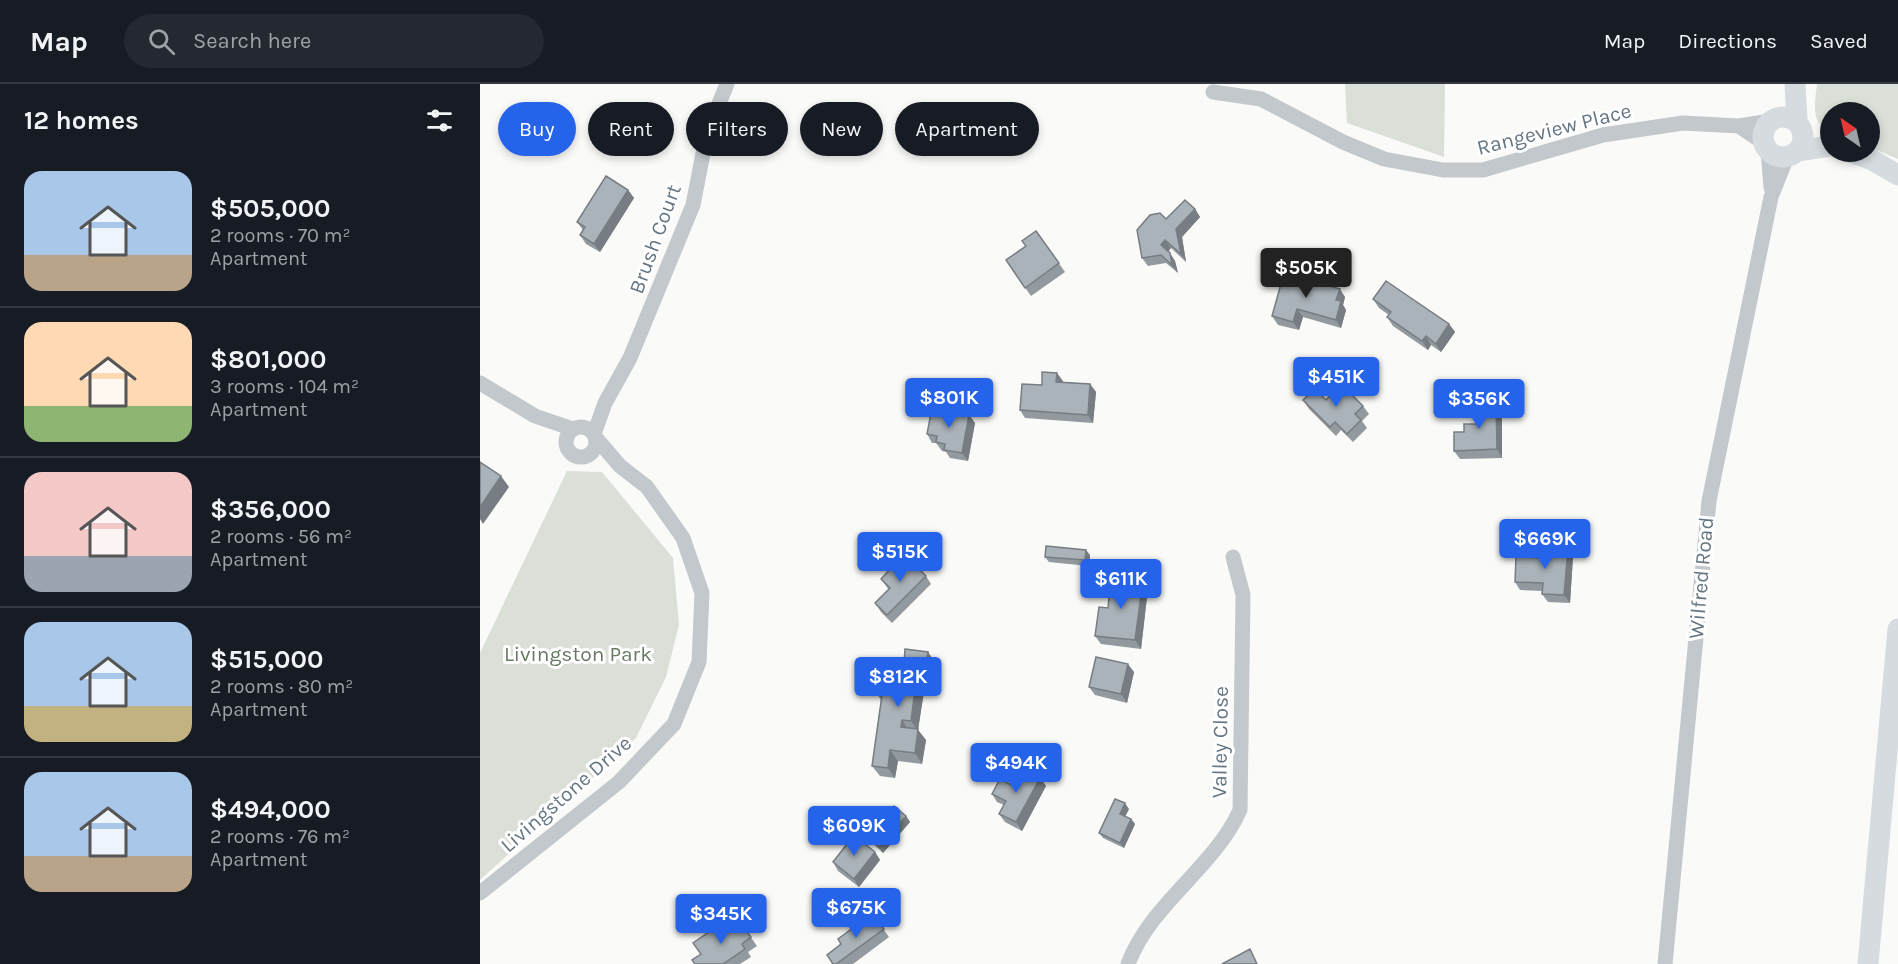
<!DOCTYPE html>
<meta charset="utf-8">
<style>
:root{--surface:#171b24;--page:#242831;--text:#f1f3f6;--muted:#9ea1a6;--line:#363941;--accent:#2563eb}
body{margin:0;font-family:Karla,sans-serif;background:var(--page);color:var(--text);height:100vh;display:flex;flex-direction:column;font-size:22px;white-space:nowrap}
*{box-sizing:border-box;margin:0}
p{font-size:20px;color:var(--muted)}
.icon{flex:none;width:33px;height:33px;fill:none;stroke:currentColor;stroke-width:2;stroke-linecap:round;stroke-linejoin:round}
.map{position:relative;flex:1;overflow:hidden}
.side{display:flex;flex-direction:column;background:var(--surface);width:480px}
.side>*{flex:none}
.guide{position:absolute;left:18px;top:18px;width:570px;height:54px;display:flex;gap:12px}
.needle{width:39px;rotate:326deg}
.buttons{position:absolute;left:1340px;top:18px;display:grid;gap:12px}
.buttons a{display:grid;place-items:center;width:60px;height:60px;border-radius:50%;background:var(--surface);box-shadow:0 3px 9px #0003;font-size:30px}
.price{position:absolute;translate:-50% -51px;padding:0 14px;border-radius:6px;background:var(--accent);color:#fff;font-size:20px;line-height:39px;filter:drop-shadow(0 2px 3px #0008)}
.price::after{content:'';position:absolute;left:50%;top:36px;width:18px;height:14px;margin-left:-9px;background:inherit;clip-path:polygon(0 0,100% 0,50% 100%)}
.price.active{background:#222;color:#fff}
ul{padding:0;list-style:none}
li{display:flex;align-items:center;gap:18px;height:150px;padding:0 24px}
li+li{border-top:2px solid var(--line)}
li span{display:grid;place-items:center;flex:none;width:168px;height:120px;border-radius:18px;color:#555}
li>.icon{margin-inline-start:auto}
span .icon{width:72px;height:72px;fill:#fffc;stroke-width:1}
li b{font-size:26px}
h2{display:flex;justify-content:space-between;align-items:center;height:72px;padding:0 24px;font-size:26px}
.pill{padding:0 21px;border-radius:27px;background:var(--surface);box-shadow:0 3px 9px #0003;font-size:21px;line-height:54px}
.pill.active{background:var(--accent);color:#fff}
header{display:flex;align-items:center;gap:36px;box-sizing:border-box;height:84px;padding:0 30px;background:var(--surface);border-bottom:2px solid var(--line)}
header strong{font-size:28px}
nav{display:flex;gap:33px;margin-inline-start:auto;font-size:21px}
.search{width:420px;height:54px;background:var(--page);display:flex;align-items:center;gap:15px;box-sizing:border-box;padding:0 21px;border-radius:33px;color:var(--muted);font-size:22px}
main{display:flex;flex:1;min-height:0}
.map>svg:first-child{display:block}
</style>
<header>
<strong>Map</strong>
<div class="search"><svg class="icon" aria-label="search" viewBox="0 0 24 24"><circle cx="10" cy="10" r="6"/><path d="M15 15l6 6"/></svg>Search here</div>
<nav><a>Map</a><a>Directions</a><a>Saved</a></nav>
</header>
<main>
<section class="side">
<h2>12 homes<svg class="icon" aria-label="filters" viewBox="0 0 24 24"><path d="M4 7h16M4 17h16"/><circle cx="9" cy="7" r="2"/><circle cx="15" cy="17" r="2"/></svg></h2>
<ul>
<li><span style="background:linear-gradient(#a9c7e8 70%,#b9a48a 0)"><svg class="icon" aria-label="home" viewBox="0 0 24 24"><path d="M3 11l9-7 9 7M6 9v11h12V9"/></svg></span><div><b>$505,000</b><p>2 rooms · 70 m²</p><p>Apartment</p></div></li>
<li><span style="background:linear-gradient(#ffd9b3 70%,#8fb573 0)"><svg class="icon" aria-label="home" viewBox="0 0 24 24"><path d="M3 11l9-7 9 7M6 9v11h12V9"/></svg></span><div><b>$801,000</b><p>3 rooms · 104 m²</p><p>Apartment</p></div></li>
<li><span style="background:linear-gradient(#f6c9c9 70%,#9aa5b1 0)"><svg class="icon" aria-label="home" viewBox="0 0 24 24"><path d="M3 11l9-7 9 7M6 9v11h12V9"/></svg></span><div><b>$356,000</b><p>2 rooms · 56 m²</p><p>Apartment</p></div></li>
<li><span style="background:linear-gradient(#a9c7e8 70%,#c2b280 0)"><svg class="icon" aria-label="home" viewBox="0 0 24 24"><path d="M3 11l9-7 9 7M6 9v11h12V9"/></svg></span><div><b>$515,000</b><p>2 rooms · 80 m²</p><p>Apartment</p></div></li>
<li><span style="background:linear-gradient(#a9c7e8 70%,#b9a48a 0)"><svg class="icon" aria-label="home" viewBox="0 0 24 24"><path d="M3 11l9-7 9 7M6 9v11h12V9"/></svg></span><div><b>$494,000</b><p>2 rooms · 76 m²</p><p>Apartment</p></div></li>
</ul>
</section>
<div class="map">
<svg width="1418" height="880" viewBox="0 0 1418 880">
<rect width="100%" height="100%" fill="#fafaf8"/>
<path fill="#dadfd7" d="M 865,0 L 965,0 L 964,73 L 867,39 Z
M 1337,0 L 1418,0 L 1418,75 L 1389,63 L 1389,28 L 1350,28 L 1350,48 C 1330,40 1335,17 1337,0 Z
M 87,387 L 122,388 L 193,474 L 199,541 L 186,593 L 156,654 L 0,796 L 0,569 Z"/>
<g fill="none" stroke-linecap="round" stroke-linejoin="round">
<path stroke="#c3c8cc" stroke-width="15" d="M 733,8 L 781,15 L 863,58 L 904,75 L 963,86 L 1003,86 L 1123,51 L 1203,39 L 1259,42 L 1290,37
M 1259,42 L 1284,59
M 1288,67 L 1291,104
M 0,299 L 55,332 L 93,345
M86 358a15 15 0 1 1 30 0a15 15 0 1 1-30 0Z
M 114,350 L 125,319 L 150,274 L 213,121 L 227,49 L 247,0
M 0,809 L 139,698 L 194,640 L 219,578 L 222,509 L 203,454 L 167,403 L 140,382 L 116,354
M 648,880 C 671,819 734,784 760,726 L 763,511 L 753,473
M 1185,880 L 1229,417 L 1291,113 L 1307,73"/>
<path stroke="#d6dbdf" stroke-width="21" d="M 1315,0 L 1317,37
M1283 53a20 20 0 1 1 40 0a20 20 0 1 1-40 0Z
M 1317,67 L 1350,62
M 1370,68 L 1392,76 L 1418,91
M 1388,880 L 1418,545"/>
</g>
<path fill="#929a9f" d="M 148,106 L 154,114 L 120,168 L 106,160 L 100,151 L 103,146 L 97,138 Z
M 715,125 L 720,133 L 702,153 L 706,178 L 691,164 L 688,167 L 695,177 L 698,189 L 686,179 L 668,182 L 662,174 L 686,135 Z
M 556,147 L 585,188 L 551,212 L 526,176 L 546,162 Z
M 804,189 L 865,213 L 863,221 L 866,226 L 861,244 L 823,233 L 819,246 L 798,241 L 792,232 Z
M 893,215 L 969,240 L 975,248 L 961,268 L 951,261 L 948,266 L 913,242 L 907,233 L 909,231 L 899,224 Z
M 583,297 L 583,298 L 610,300 L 616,308 L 613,339 L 545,334 L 540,326 L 562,301 Z
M 823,316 L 846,316 L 883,322 L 889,330 L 882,337 L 887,344 L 873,358 L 861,346 L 856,352 L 829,325 Z
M 1016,318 L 1022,327 L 1022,374 L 980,375 L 974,367 L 984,348 L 1000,340 L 1000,338 L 999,338 L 993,330 Z
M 489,331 L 495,339 L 488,377 L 470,374 L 466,368 L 462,367 L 456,359 L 452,359 L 447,350 Z
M 1088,465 L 1093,473 L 1090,519 L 1068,518 L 1062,510 L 1063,507 L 1040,506 L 1035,498 L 1061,474 Z
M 610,471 L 609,482 L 569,478 L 565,473 Z
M 446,492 L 451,500 L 412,539 L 401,528 L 395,519 L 409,506 L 401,495 Z
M 663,496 L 668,504 L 661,565 L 621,560 L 615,552 Z
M 448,568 L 455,579 L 452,602 L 445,601 L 438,646 L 446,656 L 442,680 L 418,677 L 415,694 L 400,692 L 392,682 L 401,616 L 397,610 L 409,598 L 424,579 Z
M 654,588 L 647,619 L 615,611 L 609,603 Z
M 560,694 L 566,702 L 542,747 L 525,738 L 519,730 L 524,721 L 517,718 L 512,710 Z
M 649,725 L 645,732 L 651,735 L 655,740 L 644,764 L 623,754 L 619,749 Z
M 426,732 L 430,738 L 403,769 L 391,758 L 388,753 Z
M 395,768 L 400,776 L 379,803 L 358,787 L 353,778 Z
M 392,830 L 409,853 L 373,880 L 353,880 L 361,860 Z
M 260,838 L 277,862 L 268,868 L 271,873 L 260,880 L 215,880 L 221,870 Z"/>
<path fill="#777d82" d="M 148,106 L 154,114 L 120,168 L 114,160 Z
M 715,125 L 720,133 L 702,153 L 706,178 L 701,170 L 696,145 Z
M 685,156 L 691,164 L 687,169 L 681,161 Z
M 690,169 L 695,177 L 698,189 L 692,181 Z
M 860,205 L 865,213 L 863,221 L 866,226 L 861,244 L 856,236 L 856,216 Z
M 817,225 L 823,233 L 819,246 L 813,238 Z
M 969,240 L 975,248 L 961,268 L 956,260 Z
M 946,252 L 951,261 L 948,266 L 942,257 Z
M 577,289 L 583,297 L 582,306 L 576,298 Z
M 610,300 L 616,308 L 613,339 L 608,331 Z
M 1016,318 L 1022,327 L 1022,374 L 1017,365 Z
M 489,331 L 495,339 L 488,377 L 482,369 Z
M 21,392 L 29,403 L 3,440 L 0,435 L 0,423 Z
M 1088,465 L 1093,473 L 1090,519 L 1084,511 Z
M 606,466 L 610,471 L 609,482 L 605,476 Z
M 663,496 L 668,504 L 661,565 L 655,556 Z
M 448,568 L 455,579 L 452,602 L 444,591 Z
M 648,580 L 654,588 L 647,619 L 641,610 Z
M 437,590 L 445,601 L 438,646 L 446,656 L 442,680 L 435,669 L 438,647 L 431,637 Z
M 422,636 L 429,647 L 421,643 Z
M 410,666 L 418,677 L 415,694 L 408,684 Z
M 560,694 L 566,702 L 542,747 L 536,738 Z
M 645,719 L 649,725 L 644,735 L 640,730 Z
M 426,732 L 430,738 L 403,769 L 399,763 Z
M 651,735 L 655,740 L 644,764 L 640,759 Z
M 395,768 L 400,776 L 379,803 L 374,795 Z"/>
<path fill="#aab3b9" stroke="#777d82" stroke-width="1.5" d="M 126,92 L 148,106 L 114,160 L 100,151 L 105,143 L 97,138 Z
M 705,116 L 715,125 L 696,145 L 701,170 L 685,156 L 681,161 L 690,169 L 692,181 L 681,171 L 662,174 L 657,146 L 670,131 L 680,129 L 686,135 Z
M 556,147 L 579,179 L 545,204 L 526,176 L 546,162 L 542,157 Z
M 804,189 L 860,205 L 856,216 L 861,217 L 856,236 L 817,225 L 813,238 L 792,232 Z
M 906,197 L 969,240 L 956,260 L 946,252 L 942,257 L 907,233 L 911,228 L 893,215 Z
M 562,288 L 577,289 L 576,298 L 610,300 L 608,331 L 540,326 L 542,300 L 562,301 Z
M 861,300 L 883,322 L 875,330 L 881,336 L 867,350 L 855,338 L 850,343 L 823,316 L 835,305 L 846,316 Z
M 1016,318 L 1017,365 L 974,367 L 974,348 L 984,348 L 984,340 L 1000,340 L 1000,330 L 993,330 L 993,319 Z
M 452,324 L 489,331 L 482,369 L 464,366 L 465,360 L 456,358 L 457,352 L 447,350 Z
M 0,378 L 21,392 L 0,423 Z
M 566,462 L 606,466 L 605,476 L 565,473 Z
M 1062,463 L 1088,465 L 1084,511 L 1062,510 L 1063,499 L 1035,498 L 1036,473 L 1061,474 Z
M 424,470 L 446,492 L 407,531 L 395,519 L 410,504 L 401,495 Z
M 631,492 L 663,496 L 655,556 L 615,552 L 619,523 L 628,524 Z
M 425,565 L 448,568 L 444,591 L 437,590 L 431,637 L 422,636 L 421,643 L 438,645 L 435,669 L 410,666 L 408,684 L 392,682 L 402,611 L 397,610 L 399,596 L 409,598 L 412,577 L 424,579 Z
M 616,573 L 648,580 L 641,610 L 609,603 Z
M 541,683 L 560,694 L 536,738 L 519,730 L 526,717 L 512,710 L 520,695 L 531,701 Z
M 635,715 L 645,719 L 640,730 L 651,735 L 640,759 L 619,749 Z
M 414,722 L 426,732 L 399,763 L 388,753 Z
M 374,751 L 395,768 L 374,795 L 353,778 Z
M 392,830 L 404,845 L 356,880 L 353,880 L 347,871 L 361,860 L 358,855 Z
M 260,838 L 271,853 L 262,860 L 265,865 L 243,880 L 215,880 L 212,876 L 221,870 L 213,859 L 242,839 L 247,847 Z
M 770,865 L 777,880 L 742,880 Z"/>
<g text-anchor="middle" stroke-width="6" stroke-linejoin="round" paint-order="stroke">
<g font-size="21" fill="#657683" stroke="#fff">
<text transform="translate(1074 45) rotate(-14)" y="7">Rangeview Place</text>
<text transform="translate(175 155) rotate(-70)" y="7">Brush Court</text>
<text transform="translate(1221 494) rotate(-85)" y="7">Wilfred Road</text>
<text transform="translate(740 658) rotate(-89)" y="7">Valley Close</text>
<text transform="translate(86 710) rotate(-41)" y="7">Livingstone Drive</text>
</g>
<g font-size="21" fill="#687a64" stroke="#fff">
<text x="98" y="577">Livingston Park</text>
</g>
</g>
</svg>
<div class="buttons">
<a><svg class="needle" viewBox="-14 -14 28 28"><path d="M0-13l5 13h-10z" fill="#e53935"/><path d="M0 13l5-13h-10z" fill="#9ea1a6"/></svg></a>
</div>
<b class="price active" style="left:826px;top:215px">$505K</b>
<b class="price" style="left:856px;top:324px">$451K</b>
<b class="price" style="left:469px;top:345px">$801K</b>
<b class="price" style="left:999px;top:346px">$356K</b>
<b class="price" style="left:1065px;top:486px">$669K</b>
<b class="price" style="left:420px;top:499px">$515K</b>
<b class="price" style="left:641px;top:526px">$611K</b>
<b class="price" style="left:418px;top:624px">$812K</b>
<b class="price" style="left:536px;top:710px">$494K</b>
<b class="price" style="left:374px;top:773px">$609K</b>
<b class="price" style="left:376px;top:855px">$675K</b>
<b class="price" style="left:241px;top:861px">$345K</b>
<div class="guide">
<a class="pill active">Buy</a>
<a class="pill">Rent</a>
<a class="pill">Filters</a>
<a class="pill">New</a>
<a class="pill">Apartment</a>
</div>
</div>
</main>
